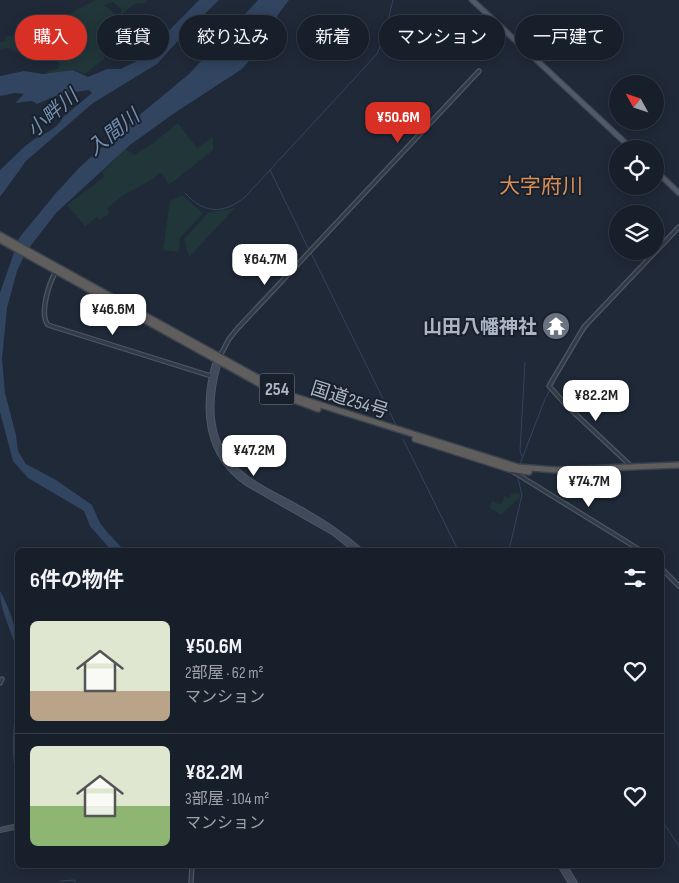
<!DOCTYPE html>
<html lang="ja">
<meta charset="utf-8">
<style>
:root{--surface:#171f2a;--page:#242c36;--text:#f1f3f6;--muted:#9ea2a8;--line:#363d47;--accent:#d93025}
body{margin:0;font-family:"Sofia Sans Condensed","Noto Sans JP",sans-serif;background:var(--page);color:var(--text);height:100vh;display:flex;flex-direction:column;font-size:19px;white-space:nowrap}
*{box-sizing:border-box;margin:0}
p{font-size:16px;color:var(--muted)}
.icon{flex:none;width:28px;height:28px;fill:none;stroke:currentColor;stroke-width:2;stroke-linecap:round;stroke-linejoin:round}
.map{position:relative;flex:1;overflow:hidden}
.side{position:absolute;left:15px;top:548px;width:649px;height:320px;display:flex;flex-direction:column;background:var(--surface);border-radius:8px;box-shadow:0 2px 12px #0003,0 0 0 1px var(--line)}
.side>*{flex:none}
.guide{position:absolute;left:15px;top:15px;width:650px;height:45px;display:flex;gap:10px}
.needle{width:32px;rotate:310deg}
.buttons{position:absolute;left:609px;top:75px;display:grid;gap:10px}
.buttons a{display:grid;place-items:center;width:55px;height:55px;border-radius:50%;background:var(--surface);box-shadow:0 2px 12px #0003,0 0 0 1px var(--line);font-size:25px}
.price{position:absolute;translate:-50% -42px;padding:0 11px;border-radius:10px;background:#fff;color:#222;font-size:16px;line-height:32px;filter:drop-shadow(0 1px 2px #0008)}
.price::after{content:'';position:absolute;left:50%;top:30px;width:15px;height:11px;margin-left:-8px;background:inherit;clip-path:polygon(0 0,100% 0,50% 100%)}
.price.active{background:var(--accent);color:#fff}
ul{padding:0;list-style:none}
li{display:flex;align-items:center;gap:15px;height:125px;padding:0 15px}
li+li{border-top:1px solid var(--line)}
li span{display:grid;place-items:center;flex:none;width:140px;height:100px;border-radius:8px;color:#555}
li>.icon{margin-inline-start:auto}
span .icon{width:60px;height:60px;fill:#fffc;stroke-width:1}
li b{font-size:21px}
h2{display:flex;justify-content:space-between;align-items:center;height:60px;padding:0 15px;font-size:21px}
.chip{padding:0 18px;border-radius:22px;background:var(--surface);box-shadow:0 2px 12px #0003,0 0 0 1px var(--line);font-size:18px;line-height:45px}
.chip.active{background:var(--accent);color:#fff}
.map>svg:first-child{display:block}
</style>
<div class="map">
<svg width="679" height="883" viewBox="0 0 679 883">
<rect width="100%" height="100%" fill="#1f2938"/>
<path fill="#213639" d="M 96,0 L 146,0 L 146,3 L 134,4 L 121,15 L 121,9 L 113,2 L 104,5 L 120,18 L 121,22 L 118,25 L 122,31 L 119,35 L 120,39 L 124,41 L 115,52 L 107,48 L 107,44 L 100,43 L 101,47 L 104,50 L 104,59 L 85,74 L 76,70 L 48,76 L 47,71 L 58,69 L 60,64 L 45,54 L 32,51 L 17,52 L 8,48 L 0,49 L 0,42 L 6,41 L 5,37 L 36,29 L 51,23 L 65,16 L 68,16 L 76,10 Z
M 178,123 L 197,148 L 213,137 L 213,150 L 173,182 L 168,184 L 165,177 L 160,173 C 151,180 143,185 133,190 C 123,194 116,202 107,208 L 110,213 L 100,220 L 97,217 L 85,226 L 67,205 L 104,177 L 102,172 L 126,149 L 134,155 L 153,143 Z
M 182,195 L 203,213 L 180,238 L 179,252 L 163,250 L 170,201 Z
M 236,207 L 190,256 L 189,257 L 184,239 L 208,213 C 214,210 227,211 236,207 Z
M 515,492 L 521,495 L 521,496 L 501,515 L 490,508 L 492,501 L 501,505 L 505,496 L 509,498 L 512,493 L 514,494 Z"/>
<path fill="#314460" d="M 199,0 L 219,0 L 185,33 L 157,64 L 93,103 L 26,161 L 0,197 L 0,170 C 10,161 19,151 29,143 C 40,134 57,131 63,117 L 92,93 L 89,90 L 61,94 L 37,104 L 32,101 L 15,103 L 24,94 L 15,93 L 0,96 L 0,76 L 24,71 L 43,74 L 73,70 L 88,77 L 107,69 L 121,69 L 141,59 Z
M 258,0 L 289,0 L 277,16 L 277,29 L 242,69 L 173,114 L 130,145 L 56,213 L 26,252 L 17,271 L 7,308 L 2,359 L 5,393 L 16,435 L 18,451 L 26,464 L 56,480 L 92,505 L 100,523 L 107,532 L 124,550 L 111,550 L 90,526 L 84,511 L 28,478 L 13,461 L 0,412 L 0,293 L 19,238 L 56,193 L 80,167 L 113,137 L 189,74 Z
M 0,591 C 11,611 18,632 17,655 C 14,633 0,613 0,591 Z
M 17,700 L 17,720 L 15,733 L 18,763 L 17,786 C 11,754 12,733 17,700 Z"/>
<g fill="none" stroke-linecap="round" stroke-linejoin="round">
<path stroke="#314460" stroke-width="1" d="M 270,170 L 309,250
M 185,193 C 204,214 224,215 246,196 L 377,54 L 383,40 L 393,0
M 667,242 L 679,230
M 311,253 L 397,427
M 577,342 L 592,321
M 403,439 L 458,550
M 522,456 L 520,451 L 525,362
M 520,464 L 545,399 L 564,364
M 509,550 L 522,495 L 518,478
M 661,819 L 679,846
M 60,881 L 75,880 L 75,883"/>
<defs>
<path id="tertiary" d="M 56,271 C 49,283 39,314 48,325 L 211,376
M 220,356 L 229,339 L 237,329 L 479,71
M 631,466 L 567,406 L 549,386 L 584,327 L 679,227
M 512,471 L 640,550
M 661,568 L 679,586
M 0,683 L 2,679
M 191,883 L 192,865"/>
<path id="secondary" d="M 216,360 C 202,406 205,455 248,484 L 334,533 L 355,550
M 219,362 C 209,395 206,431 228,460 C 245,483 276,495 300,509 C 322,521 341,534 360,550
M 0,830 L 18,826
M 546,865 L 560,866
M 560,865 L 571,883
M 564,865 L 575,883"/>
<path id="primary" d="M 472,0 L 632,149
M 655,170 L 679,193"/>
<path id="trunk" d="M 0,235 L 289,395 L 518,467 L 556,470 L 679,465
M 0,240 L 265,387
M 291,399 L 318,409
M 415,439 L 509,469 L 529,472"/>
</defs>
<use href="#tertiary" stroke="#4d5663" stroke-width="5.5"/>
<use href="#secondary" stroke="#4d5663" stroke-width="6"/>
<use href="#primary" stroke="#3c4451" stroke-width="7"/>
<use href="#trunk" stroke="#3a434f" stroke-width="8"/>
<use href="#tertiary" stroke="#323b48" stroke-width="3"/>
<use href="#secondary" stroke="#404a5b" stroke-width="4"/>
<use href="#primary" stroke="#505a68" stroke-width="4.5"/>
<use href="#trunk" stroke="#605e5c" stroke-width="5"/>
</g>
<defs>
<symbol id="temple-disc" viewBox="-11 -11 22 22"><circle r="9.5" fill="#6b7280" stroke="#18202c"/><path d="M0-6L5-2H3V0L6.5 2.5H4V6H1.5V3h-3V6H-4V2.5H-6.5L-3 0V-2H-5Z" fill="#fff"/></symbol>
</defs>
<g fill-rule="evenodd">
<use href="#temple-disc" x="540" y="310" width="32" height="32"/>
</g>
<g text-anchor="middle" stroke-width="4" stroke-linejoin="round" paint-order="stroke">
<rect fill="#18202c" stroke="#808997" stroke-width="1" x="259.5" y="373.5" width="35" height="31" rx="4"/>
<g font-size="18" font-weight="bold" fill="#acb6c5">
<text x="277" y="395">254</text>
</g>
<g font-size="19" font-weight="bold" fill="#acb6c5" stroke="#18202c" text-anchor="end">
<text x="537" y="333">山田八幡神社</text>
</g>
<g font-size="19" fill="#acb6c5" stroke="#18202c">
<text transform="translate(350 399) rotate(18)" y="7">国道254号</text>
</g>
<g font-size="20" font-style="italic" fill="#738daf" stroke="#18202c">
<text transform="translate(52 113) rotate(-41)" y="7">小畔川</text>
<text transform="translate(113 132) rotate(-39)" y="7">入間川</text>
</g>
<g font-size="21" fill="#d88e54" stroke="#18202c">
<text x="541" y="193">大字府川</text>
</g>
</g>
</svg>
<div class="buttons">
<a><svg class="needle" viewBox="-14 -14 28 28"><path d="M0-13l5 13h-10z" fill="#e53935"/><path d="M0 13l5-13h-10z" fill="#9ea2a8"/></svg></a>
<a><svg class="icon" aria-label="locate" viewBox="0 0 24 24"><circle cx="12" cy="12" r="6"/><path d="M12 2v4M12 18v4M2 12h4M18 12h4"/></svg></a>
<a><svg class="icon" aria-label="layers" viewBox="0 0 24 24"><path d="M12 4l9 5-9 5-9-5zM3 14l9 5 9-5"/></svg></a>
</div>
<b class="price active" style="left:398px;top:144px">¥50.6M</b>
<b class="price" style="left:265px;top:286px">¥64.7M</b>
<b class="price" style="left:113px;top:336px">¥46.6M</b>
<b class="price" style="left:596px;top:422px">¥82.2M</b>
<b class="price" style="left:254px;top:477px">¥47.2M</b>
<b class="price" style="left:589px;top:508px">¥74.7M</b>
<div class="guide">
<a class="chip active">購入</a>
<a class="chip">賃貸</a>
<a class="chip">絞り込み</a>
<a class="chip">新着</a>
<a class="chip">マンション</a>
<a class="chip">一戸建て</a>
</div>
<section class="side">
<h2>6件の物件<svg class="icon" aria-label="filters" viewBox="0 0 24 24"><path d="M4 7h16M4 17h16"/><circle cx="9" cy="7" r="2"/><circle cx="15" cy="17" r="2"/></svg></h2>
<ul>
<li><span style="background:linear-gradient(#dfe7d0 70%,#b9a48a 0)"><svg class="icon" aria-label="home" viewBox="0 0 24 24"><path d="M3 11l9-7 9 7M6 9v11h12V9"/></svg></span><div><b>¥50.6M</b><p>2部屋 · 62 m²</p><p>マンション</p></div><svg class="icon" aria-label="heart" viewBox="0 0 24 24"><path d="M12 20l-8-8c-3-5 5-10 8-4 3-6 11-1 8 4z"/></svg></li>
<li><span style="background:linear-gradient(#dfe7d0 60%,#8fb573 0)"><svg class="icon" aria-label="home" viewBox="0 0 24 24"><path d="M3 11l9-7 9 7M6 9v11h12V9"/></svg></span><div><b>¥82.2M</b><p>3部屋 · 104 m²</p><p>マンション</p></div><svg class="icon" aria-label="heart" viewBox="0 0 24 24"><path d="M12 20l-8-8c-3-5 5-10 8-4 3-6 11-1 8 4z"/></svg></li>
</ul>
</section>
</div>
